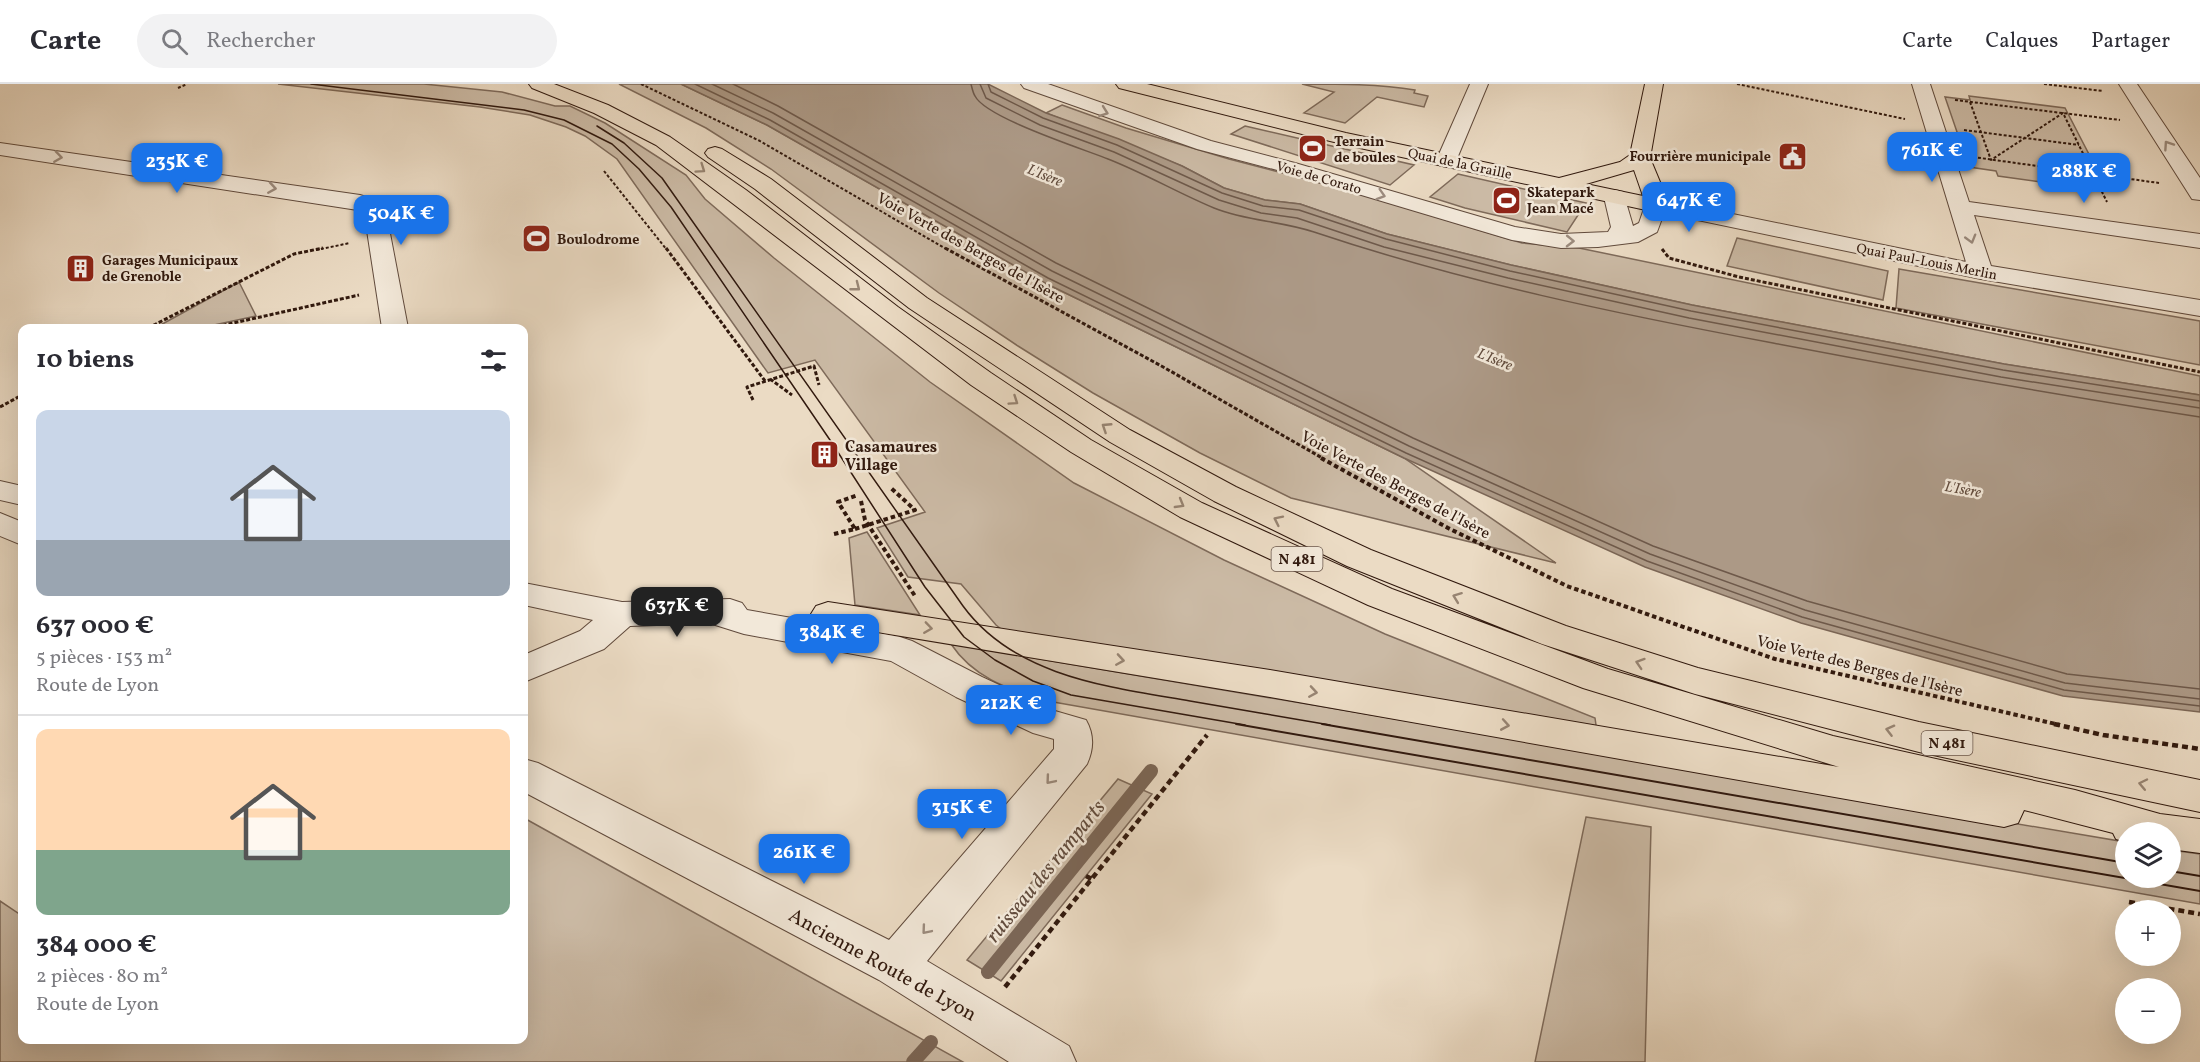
<!DOCTYPE html>
<html lang="fr">
<meta charset="utf-8">
<style>
:root{--surface:#fff;--page:#f2f2f3;--text:#2b2b33;--muted:#7c7c81;--line:#e1e1e2;--accent:#1a73e8}
body{margin:0;font-family:Vollkorn,serif;background:var(--page);color:var(--text);height:100vh;display:flex;flex-direction:column;font-size:22px;white-space:nowrap}
*{box-sizing:border-box;margin:0}
p{font-size:20px;color:var(--muted)}
.icon{flex:none;width:33px;height:33px;fill:none;stroke:currentColor;stroke-width:2;stroke-linecap:round;stroke-linejoin:round}
.map{position:relative;flex:1;overflow:hidden}
.side{position:absolute;left:18px;top:240px;width:510px;height:720px;display:flex;flex-direction:column;background:var(--surface);border-radius:12px;box-shadow:0 6px 24px #0002}
.side>*{flex:none}
.tools{position:absolute;left:2115px;top:738px;display:grid;gap:12px}
.tools a{display:grid;place-items:center;width:66px;height:66px;border-radius:50%;background:var(--surface);box-shadow:0 6px 24px #0002;font-size:30px}
.price{position:absolute;translate:-50% -51px;padding:0 14px;border-radius:12px;background:var(--accent);color:#fff;font-size:20px;line-height:39px;filter:drop-shadow(0 2px 3px #0008)}
.price::after{content:'';position:absolute;left:50%;top:36px;width:18px;height:14px;margin-left:-9px;background:inherit;clip-path:polygon(0 0,100% 0,50% 100%)}
.price.on{background:#222;color:#fff}
ul{padding:0;list-style:none}
li{display:grid;align-content:center;gap:12px;height:318px;padding:0 18px}
li+li{border-top:2px solid var(--line)}
li span{display:grid;place-items:center;height:186px;border-radius:12px;color:#555}
li>.icon{margin-inline-start:auto}
span .icon{width:108px;height:108px;fill:#fffc;stroke-width:1}
li b{font-size:26px}
h2{display:flex;justify-content:space-between;align-items:center;height:72px;padding:0 18px;font-size:26px}
header{display:flex;align-items:center;gap:36px;box-sizing:border-box;height:84px;padding:0 30px;background:var(--surface);border-bottom:2px solid var(--line)}
header strong{font-size:28px}
nav{display:flex;gap:33px;margin-inline-start:auto;font-size:21px}
.search{width:420px;height:54px;background:var(--page);display:flex;align-items:center;gap:15px;box-sizing:border-box;padding:0 21px;border-radius:33px;color:var(--muted);font-size:22px}
.map>svg:first-child{display:block}
</style>
<header>
<strong>Carte</strong>
<div class="search"><svg class="icon" aria-label="search" viewBox="0 0 24 24"><circle cx="10" cy="10" r="6"/><path d="M15 15l6 6"/></svg>Rechercher</div>
<nav><a>Carte</a><a>Calques</a><a>Partager</a></nav>
</header>
<div class="map">
<svg width="2200" height="978" viewBox="0 0 2200 978">
<rect width="100%" height="100%" fill="#ebdbc4"/>
<filter id="stains"><feTurbulence type="fractalNoise" baseFrequency=".00333" numOctaves="4"/><feColorMatrix values="0 0 0 0 .2 0 0 0 0 .09 0 0 0 0 .02 0 0 0 .5 -.17"/></filter>
<radialGradient id="worn" r=".72"><stop offset=".6" stop-color="#630" stop-opacity="0"/><stop offset="1" stop-color="#630" stop-opacity=".3"/></radialGradient>
<path fill="#cbbaa5" stroke="#7e6a5a" stroke-width="1.5" d="M 278,0 L 424,0 L 502,8 L 555,22 L 570,22 L 605,39 L 686,91 L 705,115 L 774,174 L 930,298 L 1074,399 L 1224,476 L 1385,550 L 1595,634 L 1597,648 L 1010,552 L 996,541 L 961,500 L 908,493 L 877,444 L 925,428 L 815,276 L 768,289 L 617,75 L 585,52 L 566,43 L 530,31 L 480,23 Z
M 619,0 L 681,0 L 767,41 L 1045,199 L 1404,374 L 1556,479 L 1291,414 L 1200,369 L 1093,309 L 1018,262 L 939,209 L 771,85 L 706,44 Z
M 1302,0 C 1338,0 1380,0 1415,6 L 1414,9 L 1428,12 L 1424,23 L 1377,13 L 1345,39 L 1304,29 L 1334,8 Z
M 1969,12 L 2065,24 L 2108,107 L 1998,92 L 1996,87 L 1969,83 L 1945,13 L 1970,16 Z
M 1062,21 L 1126,44 L 1229,75 L 1340,104 L 1522,159 L 1579,164 L 2200,292 L 2200,311 L 2004,280 L 1692,221 L 1511,181 L 1387,150 L 1300,120 L 1265,116 L 1224,104 L 1182,82 L 1046,29 Z
M 1245,42 L 1414,81 L 1390,101 L 1231,50 Z
M 1458,90 L 1586,119 L 1567,148 L 1465,124 L 1430,113 Z
M 1737,154 L 1888,187 L 1883,216 L 1727,182 Z
M 1899,185 L 2200,237 L 2200,281 L 1896,224 Z
M 239,198 L 256,232 L 200,244 L 155,244 Z
M 867,448 L 920,531 L 855,521 L 849,454 Z
M 951,560 C 1343,625 1734,695 2125,758 L 2126,794 L 2170,794 L 2171,766 L 2200,770 L 2200,820 L 1042,616 C 1006,604 973,593 951,560 Z
M 1118,695 L 1152,710 L 1001,897 L 967,876 Z
M 1586,733 L 1651,743 L 1645,978 L 1535,978 Z
M 524,734 L 963,978 L 0,978 L 0,817 L 18,829 L 22,825 L 22,956 L 524,956 Z"/>
<path fill="#ac9986" stroke="#7b6656" stroke-width="1.5" d="M 681,0 L 988,0 L 1046,29 L 1119,55 L 1182,82 L 1224,104 L 1265,116 L 1300,120 L 1387,150 L 1511,181 L 1692,221 L 2004,280 L 2200,311 L 2200,628 L 2063,612 L 1801,539 L 1645,483 L 1404,374 L 1045,199 L 767,41 Z"/>
<g fill="none" stroke-linecap="round" stroke-linejoin="round">
<path stroke="#6e594a" stroke-width="1.5" d="M 695,0 L 770,36 L 1048,194 L 1406,369 L 1647,477 L 1802,533 L 2064,606 L 2200,622
M 712,0 L 773,29 L 1052,187 L 1409,362 L 1650,470 L 1805,526 L 2065,599 L 2200,615
M 733,0 L 778,22 L 1056,179 L 1413,354 L 1653,462 L 1807,517 L 2067,590 L 2200,605
M 971,0 C 972,4 973,9 975,12 C 986,34 1083,65 1108,75 C 1144,89 1178,109 1214,124 C 1246,137 1281,137 1314,148 C 1463,198 1618,230 1773,259 C 1915,286 2057,311 2200,333
M 980,0 L 986,14 L 1040,41 L 1114,68 L 1219,116 L 1261,129 L 1297,134 L 1384,163 L 1508,194 L 1689,234 L 2001,293 L 2200,324
M 988,0 L 991,8 L 1043,34 L 1117,61 L 1222,109 L 1263,122 L 1299,126 L 1386,155 L 1510,187 L 1691,227 L 2003,286 L 2200,317"/>
<path stroke="#7b6656" stroke-width="14" d="M 988,888 L 1151,687
M 913,978 L 931,958"/>
<defs>
<path id="minor" d="M 1021,0 L 1048,0 L 1211,57 L 1295,79 L 1515,143 L 1561,150 L 1608,148 L 1611,143 L 1604,113 L 1607,108 L 1615,106 L 1623,108 L 1633,142 L 1639,139 L 1647,116 L 1655,114 L 1966,178 L 1912,0 L 1930,0 L 1969,118 L 2200,150 L 2200,164 L 1974,131 L 1991,182 L 2200,216 L 2200,232 L 1981,195 L 1664,129 L 1657,148 L 1638,158 L 1598,163 L 1561,164 L 1512,156 L 1281,87 L 1197,65 L 1024,4 Z
M 1470,0 L 1488,0 L 1456,77 L 1453,81 L 1446,83 L 1439,81 L 1436,77 Z
M 2119,0 L 2137,0 L 2200,94 L 2200,116 L 2192,115 Z
M 0,59 L 360,111 L 382,118 L 385,123 L 408,244 L 382,244 L 364,127 L 0,71 Z
M 0,397 L 22,402 L 22,421 L 0,416 Z
M 0,429 L 22,438 L 22,461 L 0,452 Z
M 524,499 L 622,518 L 730,515 L 742,519 L 747,526 L 900,553 L 912,557 L 982,593 L 1055,627 L 1086,636 C 1094,650 1094,665 1087,680 L 927,877 L 1069,962 L 1076,978 L 1009,978 L 879,896 L 524,708 L 524,675 L 538,679 L 889,856 L 1054,665 L 1054,655 L 1033,649 L 956,613 L 891,577 L 744,550 L 709,539 L 630,542 L 604,565 L 524,598 L 524,571 L 580,547 L 593,536 L 524,521 Z"/>
<path id="major" d="M 1116,0 L 1147,0 L 1346,49 L 1559,94 L 1620,78 L 1630,71 L 1645,0 L 1663,0 L 1650,74 L 1665,110 L 1666,121 L 1663,126 L 1655,128 L 1346,61 L 1119,4 ZM 1634,86 L 1643,112 L 1586,100 Z"/>
<path id="highway" d="M 529,0 L 554,0 L 608,21 L 670,53 L 746,106 L 898,223 L 991,289 L 1091,356 L 1202,419 L 1392,505 L 1608,585 L 1833,652 L 2075,706 L 2160,730 L 2200,735 L 2200,769 L 2170,765 L 2170,748 L 2126,748 L 2126,758 L 2116,755 L 2113,749 L 2024,726 L 2018,739 L 2004,743 L 1270,613 L 816,538 L 811,530 L 816,522 L 828,518 L 1270,586 L 1839,683 L 1583,604 L 1368,521 L 1180,433 L 1071,368 L 971,301 L 656,61 L 594,29 L 532,4 Z
M 715,63 L 722,65 L 771,95 L 927,214 L 1130,346 L 1236,403 L 1371,466 L 1566,542 L 1698,584 L 1919,638 L 2200,696 L 2200,728 L 1919,668 L 1695,610 L 1542,560 L 1347,482 L 1214,417 L 1110,358 L 909,224 L 755,105 L 708,73 L 705,69 L 708,65 Z"/>
</defs>
<use href="#minor" stroke="#604a3c" stroke-width="2"/>
<use href="#major" stroke="#31190e" stroke-width="2"/>
<use href="#highway" stroke="#31190e" stroke-width="2"/>
<path stroke="#31190e" stroke-width="2" stroke-dasharray="3 2" stroke-linecap="butt" d="M 641,0 L 760,57 L 948,166
M 1737,0 L 1905,35
M 2044,0 L 2103,7
M 178,4 L 187,0
M 1955,16 L 2120,36
M 1970,18 L 1991,76 L 2063,29 L 2107,118
M 1964,46 L 2079,61
M 1973,73 L 2159,99
M 604,87 L 667,166
M 316,166 L 350,159"/>
<path stroke="#31190e" stroke-width="3" stroke-dasharray="4 2" stroke-linecap="butt" d="M 666,164 L 765,297
M 945,164 L 1165,284 L 1324,375
M 1662,165 L 1669,174 L 1739,193 L 2200,288
M 148,244 L 294,170 L 323,164
M 211,244 L 359,211
M 770,295 L 792,311
M 753,316 L 747,303 L 814,282 L 819,301
M 0,323 L 22,311"/>
<path stroke="#31190e" stroke-width="4" stroke-dasharray="4.5 3" stroke-linecap="butt" d="M 1321,374 L 1448,444 L 1567,502 L 1775,575 L 2060,641
M 861,417 L 865,436 L 915,512
M 855,445 L 915,426 L 891,404
M 834,450 L 855,445 L 838,418 L 858,411"/>
<path stroke="#31190e" stroke-width="4.5" stroke-dasharray="6 4" stroke-linecap="butt" d="M 2054,640 L 2103,651 L 2200,665
M 1086,792 L 1092,795
M 2129,818 L 2200,830
M 1005,903 L 1207,651"/>
<use href="#minor" fill="#f2e8d9" fill-rule="evenodd"/>
<use href="#major" fill="#ebdbc4" fill-rule="evenodd"/>
<use href="#highway" fill="#ebdbc4" fill-rule="evenodd"/>
<path stroke="#31190e" stroke-width="1.5" d="M 311,0 L 524,26 L 564,36 L 612,60 L 639,85 L 671,123 L 830,356 L 925,503 L 964,553 L 995,576 L 1033,597 L 1071,611 L 1245,641
M 597,42 L 624,59 L 662,94 L 963,522 C 1015,593 1109,603 1190,617 C 1237,625 1283,633 1330,641"/>
<path stroke="#31190e" stroke-width="2" d="M 1236,640 L 2200,807
M 1322,640 L 2126,779
M 2170,787 L 2200,792"/>
</g>
<defs><path id="oneway-chevron" d="M-2-3.5L2.5 0L-2 3.5" fill="none" stroke-width="1.6" stroke-linecap="round" stroke-linejoin="round" transform="scale(1.5)"/></defs>
<g stroke="#9b8b7e">
<use href="#oneway-chevron" transform="translate(1104 28) rotate(20)"/>
<use href="#oneway-chevron" transform="translate(2168 61) rotate(-124)"/>
<use href="#oneway-chevron" transform="translate(58 73) rotate(8)"/>
<use href="#oneway-chevron" transform="translate(272 104) rotate(9)"/>
<use href="#oneway-chevron" transform="translate(1381 111) rotate(17)"/>
<use href="#oneway-chevron" transform="translate(1971 155) rotate(74)"/>
<use href="#oneway-chevron" transform="translate(1570 157) rotate(1)"/>
<use href="#oneway-chevron" transform="translate(1050 696) rotate(130)"/>
<use href="#oneway-chevron" transform="translate(926 846) rotate(130)"/>
</g>
<g stroke="#978472">
<use href="#oneway-chevron" transform="translate(701 85) rotate(35)"/>
<use href="#oneway-chevron" transform="translate(856 203) rotate(38)"/>
<use href="#oneway-chevron" transform="translate(1014 317) rotate(34)"/>
<use href="#oneway-chevron" transform="translate(1106 343) rotate(-147)"/>
<use href="#oneway-chevron" transform="translate(1180 420) rotate(30)"/>
<use href="#oneway-chevron" transform="translate(1278 436) rotate(-154)"/>
<use href="#oneway-chevron" transform="translate(1457 513) rotate(-159)"/>
<use href="#oneway-chevron" transform="translate(928 544) rotate(8)"/>
<use href="#oneway-chevron" transform="translate(1120 576) rotate(9)"/>
<use href="#oneway-chevron" transform="translate(1640 579) rotate(-162)"/>
<use href="#oneway-chevron" transform="translate(1313 608) rotate(9)"/>
<use href="#oneway-chevron" transform="translate(1505 641) rotate(10)"/>
<use href="#oneway-chevron" transform="translate(1890 646) rotate(-166)"/>
<use href="#oneway-chevron" transform="translate(2143 700) rotate(-168)"/>
</g>
<defs>
<symbol id="stadium-square" viewBox="-11 -11 22 22"><rect x="-9" y="-9" width="18" height="18" rx="4" fill="#8f2418" stroke="#f2e8d9"/><path d="M0-5a6.5 5 0 1 0 0 10a6.5 5 0 1 0 0-10ZM-3.5-1.8h7v3.6h-7Z" fill="#fff"/></symbol>
<symbol id="civic-square" viewBox="-11 -11 22 22"><rect x="-9" y="-9" width="18" height="18" rx="4" fill="#8f2418" stroke="#f2e8d9"/><path d="M-.6-6.5H3V-4.5H.6V-3L4-1V1h2V6H-6V1h2V-1L-.6-3ZM-1.2 2.5V6h2.4V2.5Z" fill="#fff"/></symbol>
<symbol id="building-square" viewBox="-11 -11 22 22"><rect x="-9" y="-9" width="18" height="18" rx="4" fill="#8f2418" stroke="#f2e8d9"/><path d="M-4-6H4V6H1V3H-1V6H-4ZM-2.5-4.3h1.7v1.8h-1.7ZM.8-4.3h1.7v1.8H.8ZM-2.5-1h1.7V.8h-1.7ZM.8-1h1.7V.8H.8Z" fill="#fff"/></symbol>
</defs>
<g fill-rule="evenodd">
<use href="#stadium-square" x="1296" y="48" width="33" height="33"/>
<use href="#civic-square" x="1776" y="56" width="33" height="33"/>
<use href="#stadium-square" x="1490" y="100" width="33" height="33"/>
<use href="#stadium-square" x="520" y="138" width="33" height="33"/>
<use href="#building-square" x="64" y="168" width="33" height="33"/>
<use href="#building-square" x="808" y="354" width="33" height="33"/>
</g>
<g text-anchor="middle" stroke-width="5" stroke-linejoin="round" paint-order="stroke">
<g font-size="14" font-weight="bold" fill="#31190e" stroke="#f2e8d9" text-anchor="start">
<text x="1334" y="62">Terrain<tspan x="1334" dy="16">de boules</tspan></text>
<text x="1771" y="77" text-anchor="end">Fourrière municipale</text>
<text x="1527" y="113">Skatepark<tspan x="1527" dy="16">Jean Macé</tspan></text>
<text x="557" y="160">Boulodrome</text>
<text x="102" y="181">Garages Municipaux<tspan x="102" dy="16">de Grenoble</tspan></text>
</g>
<g font-size="14" fill="#31190e" stroke="#f2e8d9">
<text transform="translate(1460 79) rotate(12)" y="5">Quai de la Graille</text>
<text transform="translate(1319 93) rotate(16)" y="5">Voie de Corato</text>
<text transform="translate(1927 177) rotate(11)" y="5">Quai Paul-Louis Merlin</text>
</g>
<g font-size="15" font-style="italic" fill="#624c3e" stroke="#f2e8d9">
<text transform="translate(1045 91) rotate(22)" y="5">L'Isère</text>
<text transform="translate(1495 275) rotate(22)" y="5">L'Isère</text>
<text transform="translate(1963 405) rotate(10)" y="5">L'Isère</text>
</g>
<g fill="#f2e8d9" stroke="#6b574b" stroke-width="1.5">
<rect x="1271.5" y="463" width="51" height="24" rx="4.5"/>
<rect x="1921.5" y="647" width="51" height="24" rx="4.5"/>
</g>
<g font-size="15" font-weight="bold" fill="#31190e">
<text x="1297" y="480">N 481</text>
<text x="1947" y="664">N 481</text>
</g>
<g font-size="16" fill="#31190e" stroke="#f2e8d9">
<text transform="translate(971 163) rotate(29)" y="6">Voie Verte des Berges de l'Isère</text>
<text transform="translate(1396 400) rotate(28)" y="6">Voie Verte des Berges de l'Isère</text>
<text transform="translate(1860 581) rotate(14)" y="6">Voie Verte des Berges de l'Isère</text>
</g>
<g font-size="16" font-weight="bold" fill="#31190e" stroke="#f2e8d9" text-anchor="start">
<text x="845" y="368">Casamaures<tspan x="845" dy="18">Village</tspan></text>
</g>
<g font-size="20" fill="#31190e" stroke="#f2e8d9">
<text transform="translate(883 880) rotate(29)" y="7">Ancienne Route de Lyon</text>
</g>
<g font-size="21" font-style="italic" fill="#624c3e" stroke="#f2e8d9">
<text transform="translate(1045 787) rotate(-51)" y="7">ruisseau des ramparts</text>
</g>
</g>
<rect width="100%" height="100%" filter="url(#stains)"/>
<rect width="100%" height="100%" fill="url(#worn)"/>
</svg>
<div class="tools">
<a><svg class="icon" aria-label="layers" viewBox="0 0 24 24"><path d="M12 4l9 5-9 5-9-5zM3 14l9 5 9-5"/></svg></a>
<a>+</a>
<a>−</a>
</div>
<b class="price" style="left:1932px;top:99px">761K €</b>
<b class="price" style="left:177px;top:110px">235K €</b>
<b class="price" style="left:2084px;top:120px">288K €</b>
<b class="price" style="left:1689px;top:149px">647K €</b>
<b class="price" style="left:401px;top:162px">504K €</b>
<b class="price on" style="left:677px;top:554px">637K €</b>
<b class="price" style="left:832px;top:581px">384K €</b>
<b class="price" style="left:1011px;top:652px">212K €</b>
<b class="price" style="left:962px;top:756px">315K €</b>
<b class="price" style="left:804px;top:801px">261K €</b>
<section class="side">
<h2>10 biens<svg class="icon" aria-label="filters" viewBox="0 0 24 24"><path d="M4 7h16M4 17h16"/><circle cx="9" cy="7" r="2"/><circle cx="15" cy="17" r="2"/></svg></h2>
<ul>
<li><span style="background:linear-gradient(#c9d6e8 70%,#9aa5b1 0)"><svg class="icon" aria-label="home" viewBox="0 0 24 24"><path d="M3 11l9-7 9 7M6 9v11h12V9"/></svg></span><div><b>637 000 €</b><p>5 pièces · 153 m²</p><p>Route de Lyon</p></div></li>
<li><span style="background:linear-gradient(#ffd9b3 65%,#7fa58c 0)"><svg class="icon" aria-label="home" viewBox="0 0 24 24"><path d="M3 11l9-7 9 7M6 9v11h12V9"/></svg></span><div><b>384 000 €</b><p>2 pièces · 80 m²</p><p>Route de Lyon</p></div></li>
</ul>
</section>
</div>
